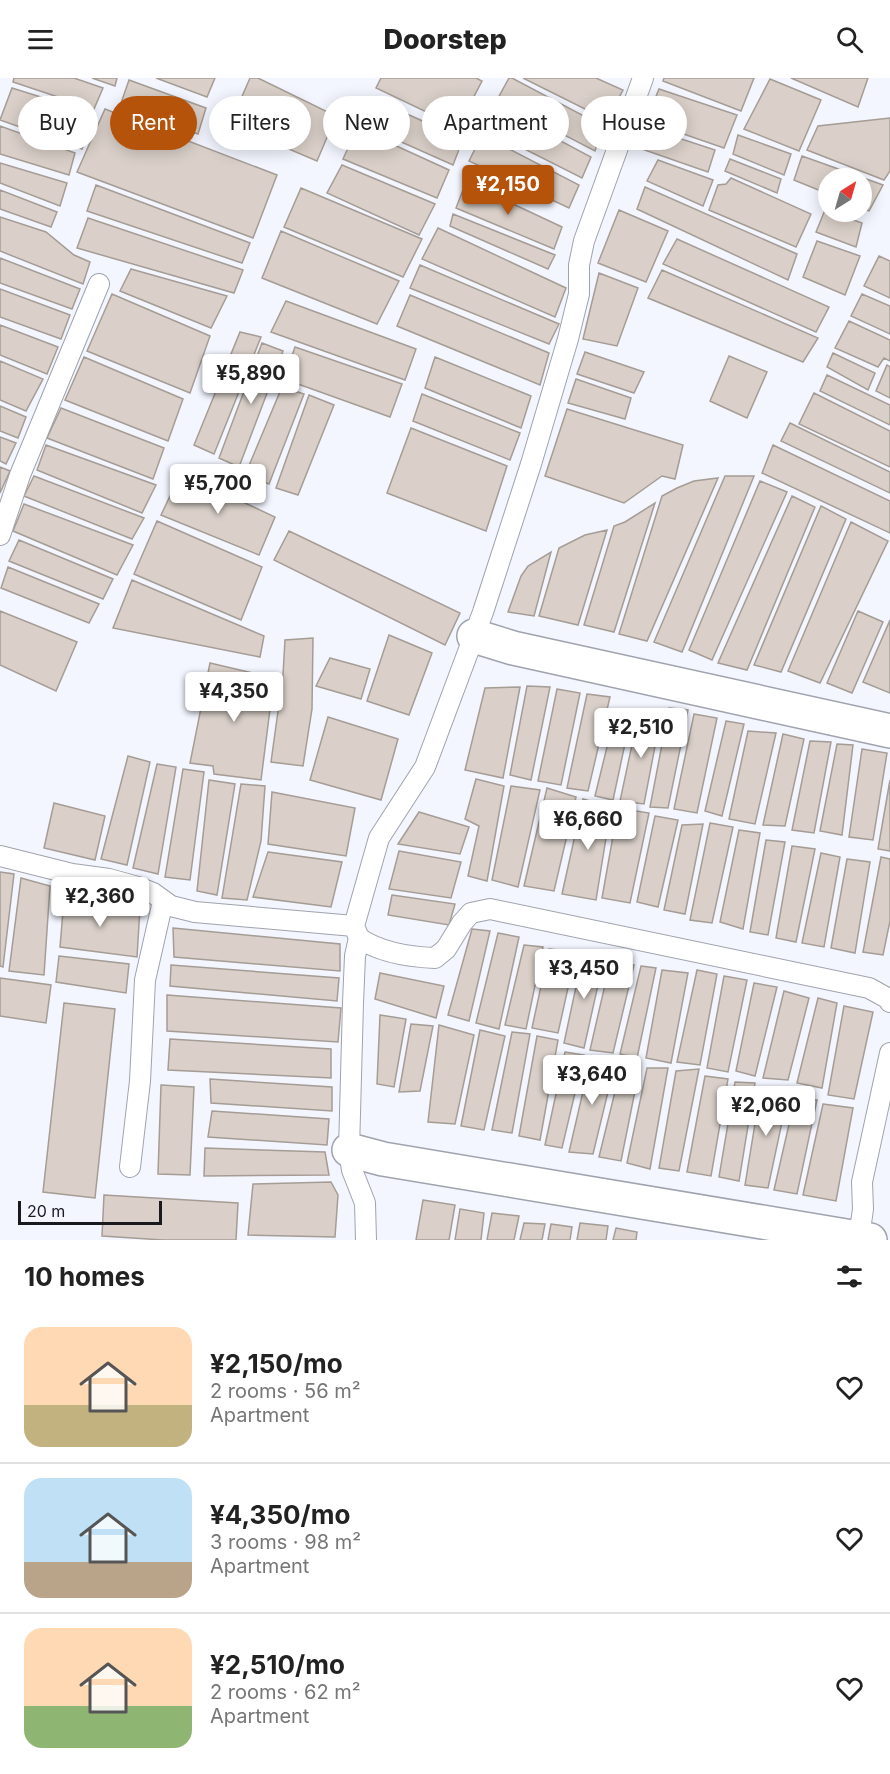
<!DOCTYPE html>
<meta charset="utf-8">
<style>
:root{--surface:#fff;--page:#f2f2f2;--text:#222;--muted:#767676;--line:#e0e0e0;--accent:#b45309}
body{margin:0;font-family:Inter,sans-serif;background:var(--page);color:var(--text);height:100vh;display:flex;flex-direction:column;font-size:22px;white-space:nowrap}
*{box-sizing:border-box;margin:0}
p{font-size:20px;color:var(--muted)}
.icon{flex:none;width:33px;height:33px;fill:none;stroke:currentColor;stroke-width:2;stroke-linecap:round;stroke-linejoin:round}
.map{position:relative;height:1162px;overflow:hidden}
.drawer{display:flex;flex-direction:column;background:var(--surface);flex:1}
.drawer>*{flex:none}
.banner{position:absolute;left:18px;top:18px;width:855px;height:54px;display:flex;gap:12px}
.needle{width:39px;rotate:37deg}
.tools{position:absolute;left:818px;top:90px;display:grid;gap:12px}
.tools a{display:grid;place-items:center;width:54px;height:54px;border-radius:50%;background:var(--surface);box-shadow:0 3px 15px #0003;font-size:30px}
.scale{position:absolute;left:18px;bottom:15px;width:144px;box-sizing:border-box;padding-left:6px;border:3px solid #191a1e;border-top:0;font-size:16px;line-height:21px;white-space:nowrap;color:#191a1e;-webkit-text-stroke:4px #f3f6ff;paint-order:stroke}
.price{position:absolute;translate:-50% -51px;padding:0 14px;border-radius:6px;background:#fff;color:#222;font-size:20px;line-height:39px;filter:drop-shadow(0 2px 3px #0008)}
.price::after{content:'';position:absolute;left:50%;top:36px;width:18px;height:14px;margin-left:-9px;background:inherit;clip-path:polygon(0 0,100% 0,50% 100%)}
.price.on{background:var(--accent);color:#fff}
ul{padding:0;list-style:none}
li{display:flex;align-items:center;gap:18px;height:150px;padding:0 24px}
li+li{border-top:2px solid var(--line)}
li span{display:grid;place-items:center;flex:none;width:168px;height:120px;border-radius:18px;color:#555}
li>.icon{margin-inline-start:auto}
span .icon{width:72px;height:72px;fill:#fffc;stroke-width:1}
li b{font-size:26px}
h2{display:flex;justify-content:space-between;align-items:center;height:72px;padding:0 24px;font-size:26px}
.chip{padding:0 21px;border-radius:27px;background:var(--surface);box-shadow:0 3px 15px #0003;font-size:21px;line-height:54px}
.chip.on{background:var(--accent);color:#fff}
header{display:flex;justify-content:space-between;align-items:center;height:78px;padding:0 24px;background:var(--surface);font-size:27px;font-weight:800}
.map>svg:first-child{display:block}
</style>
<header><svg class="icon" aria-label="menu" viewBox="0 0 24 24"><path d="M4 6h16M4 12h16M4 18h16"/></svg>Doorstep<svg class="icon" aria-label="search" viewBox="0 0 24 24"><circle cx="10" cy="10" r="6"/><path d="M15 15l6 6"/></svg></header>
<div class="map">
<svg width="890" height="1162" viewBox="0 0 890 1162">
<rect width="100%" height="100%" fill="#f3f6ff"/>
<path fill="#dad0c9" stroke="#a59c95" stroke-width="1.5" d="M 14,0 L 74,0 L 103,10 L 94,31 L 13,4 Z
M 92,0 L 117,0 L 115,8 Z
M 156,0 L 215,0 L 207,19 Z
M 250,0 L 258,0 L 336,38 L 317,83 L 230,46 Z
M 381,0 L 476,0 L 482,3 L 458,49 L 376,10 Z
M 509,0 L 512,0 L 603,48 L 595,73 L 497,22 Z
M 523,0 L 596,0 L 623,12 L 607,42 Z
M 664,0 L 754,0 L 741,33 L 663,3 Z
M 791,0 L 868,0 L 858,29 Z
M 770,1 L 821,22 L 799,73 L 744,51 Z
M 129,2 L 206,30 L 198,56 L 120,28 Z
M 12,10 L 95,36 L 82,71 L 0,42 Z
M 659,11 L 737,37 L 724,70 L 646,43 Z
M 371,20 L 463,61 L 453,87 L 361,46 Z
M 495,28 L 591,79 L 582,100 L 483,50 Z
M 105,31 L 277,97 L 253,160 L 77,94 Z
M 890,40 L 890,93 L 884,102 L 807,72 L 818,48 Z
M 0,48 L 75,75 L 69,97 L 0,76 Z
M 645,49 L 715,72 L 708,94 L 639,70 Z
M 357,50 L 449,92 L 437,120 L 343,81 Z
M 482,57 L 579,107 L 569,130 L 469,83 Z
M 738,57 L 791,76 L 784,97 L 733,76 Z
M 802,78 L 883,107 L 869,133 L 861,129 L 861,100 L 828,100 L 828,116 L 794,102 Z
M 730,81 L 781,101 L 777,115 L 725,93 Z
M 658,82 L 713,102 L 703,128 L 647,103 Z
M 0,85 L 67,105 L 60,128 L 0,105 Z
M 342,87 L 435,126 L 419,157 L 327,115 Z
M 731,100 L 811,136 L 796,169 L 709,132 L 718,107 L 726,106 Z
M 466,104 L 562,149 L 554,171 L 456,130 Z
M 96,107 L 250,165 L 242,185 L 87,133 Z
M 645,109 L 797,176 L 788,202 L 637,131 Z
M 301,110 L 422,161 L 403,199 L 284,149 Z
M 0,112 L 57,134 L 51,149 L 0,131 Z
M 619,132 L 668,153 L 646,204 L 598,185 Z
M 825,132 L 862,145 L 856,169 L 816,154 Z
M 453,136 L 555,177 L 548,191 L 450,148 Z
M 0,139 L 46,154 L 74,177 L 90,184 L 83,206 L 0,173 Z
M 88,140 L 243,192 L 234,215 L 77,170 Z
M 438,150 L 566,210 L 555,239 L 422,181 Z
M 281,153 L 399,203 L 377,246 L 262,200 Z
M 677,161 L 829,229 L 816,254 L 663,186 Z
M 817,163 L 860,178 L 845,217 L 803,199 Z
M 879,178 L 890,183 L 890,220 L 864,208 Z
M 0,180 L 80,211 L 72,231 L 0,205 Z
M 420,187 L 559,246 L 549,266 L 410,210 Z
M 131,191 L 227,218 L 211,250 L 120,213 Z
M 662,192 L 818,260 L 803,284 L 648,220 Z
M 599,195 L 638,210 L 617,268 L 583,261 Z
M 0,211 L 70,237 L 61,261 L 0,239 Z
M 112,216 L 210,258 L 190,315 L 87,273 Z
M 862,216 L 890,228 L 890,256 L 851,238 Z
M 410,217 L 549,275 L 540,307 L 397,248 Z
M 286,223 L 416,271 L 405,302 L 271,254 Z
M 849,243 L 890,262 L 890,283 L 884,280 L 878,289 L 835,270 Z
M 0,247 L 58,269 L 47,296 L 0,277 Z
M 240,254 L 261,259 L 214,376 L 194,367 Z
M 262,265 L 283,273 L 239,389 L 219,380 Z
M 295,269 L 402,306 L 390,339 L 284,301 Z
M 585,274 L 644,294 L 634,315 L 577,296 Z
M 833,275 L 875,295 L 868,312 L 827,289 Z
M 729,278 L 767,294 L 747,340 L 710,323 Z
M 84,279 L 183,321 L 168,363 L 65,322 Z
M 435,279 L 531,318 L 521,350 L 425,310 Z
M 0,283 L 43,301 L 26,333 L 0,322 Z
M 887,287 L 890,289 L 890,320 L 876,313 Z
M 827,297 L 890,327 L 890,347 L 820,313 Z
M 576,301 L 631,320 L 625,341 L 568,325 Z
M 282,309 L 304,316 L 269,406 L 245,397 Z
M 814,315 L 890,353 L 890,389 L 799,346 Z
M 422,316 L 520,355 L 510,382 L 413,343 Z
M 309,317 L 334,327 L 298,417 L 276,410 Z
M 0,328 L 26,339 L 18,360 L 0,353 Z
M 61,330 L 164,370 L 153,401 L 47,360 Z
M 567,331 L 683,367 L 675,401 L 662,398 L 624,425 L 545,398 Z
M 790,345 L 890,394 L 890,415 L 781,363 Z
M 411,350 L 507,388 L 486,453 L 387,415 Z
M 0,359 L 16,365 L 6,386 L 0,383 Z
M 46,367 L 156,407 L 142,435 L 37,392 Z
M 773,367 L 890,423 L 890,455 L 762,395 Z
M 0,389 L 10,393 L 0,415 Z
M 181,395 L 275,439 L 259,477 L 161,437 Z
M 34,398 L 144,440 L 132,461 L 24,418 Z
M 725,398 L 754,398 L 682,574 L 654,564 Z
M 718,400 L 647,563 L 619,556 L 662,418 L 677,410 L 694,403 Z
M 760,403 L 787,414 L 712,582 L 689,572 Z
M 792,418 L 815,429 L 747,592 L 718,585 Z
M 655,425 L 614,554 L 584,547 L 614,448 L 625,444 Z
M 24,426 L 133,467 L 117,497 L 13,453 Z
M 821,428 L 846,441 L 781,594 L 754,587 Z
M 157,443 L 262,489 L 241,542 L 134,496 Z
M 851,444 L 888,463 L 820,605 L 788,593 Z
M 607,452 L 578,547 L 539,538 L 559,470 L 585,457 Z
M 289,453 L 460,535 L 445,567 L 274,482 Z
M 19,462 L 113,501 L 103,521 L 9,483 Z
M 551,474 L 534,538 L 508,534 L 521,498 L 528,488 Z
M 8,489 L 99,526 L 89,545 L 1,510 Z
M 132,502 L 264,558 L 260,579 L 113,550 Z
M 0,533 L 77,564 L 56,613 L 0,587 Z
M 858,533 L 883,544 L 852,615 L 827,605 Z
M 890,542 L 890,615 L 863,604 Z
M 389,557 L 432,575 L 409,637 L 367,623 Z
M 313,560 L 312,631 L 303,688 L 271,684 L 283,597 L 285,562 Z
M 330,580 L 370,591 L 361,621 L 316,608 Z
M 210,585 L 274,600 L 261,702 L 214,696 L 213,688 L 190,685 Z
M 527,608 L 550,609 L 531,702 L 510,697 Z
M 520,609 L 503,700 L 465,692 L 485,610 Z
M 557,611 L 580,615 L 561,707 L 538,703 Z
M 587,616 L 610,619 L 588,713 L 567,710 Z
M 669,630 L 688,632 L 668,730 L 650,729 Z
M 616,632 L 632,633 L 613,722 L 595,718 Z
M 639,634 L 661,637 L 644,726 L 620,723 Z
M 694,636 L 717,640 L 697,735 L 674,731 Z
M 328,639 L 398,661 L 381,722 L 310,702 Z
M 726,643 L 744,646 L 722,738 L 705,733 Z
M 748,653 L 776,655 L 755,746 L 729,741 Z
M 783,656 L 804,661 L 785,748 L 763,747 Z
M 810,663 L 831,664 L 814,755 L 792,752 Z
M 837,666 L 853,667 L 842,757 L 820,753 Z
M 862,671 L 887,675 L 873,762 L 849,759 Z
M 128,678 L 150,684 L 127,787 L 101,781 Z
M 157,686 L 176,689 L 158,796 L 133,790 Z
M 183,691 L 204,694 L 190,802 L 165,799 Z
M 476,701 L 504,708 L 487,803 L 468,798 L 479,748 L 465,741 Z
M 209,702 L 235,706 L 217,817 L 197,813 Z
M 890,702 L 890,773 L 878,771 Z
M 241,706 L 265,708 L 261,763 L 247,822 L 222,820 Z
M 511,708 L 540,712 L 518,809 L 492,802 Z
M 547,710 L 576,719 L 554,813 L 524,808 Z
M 272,714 L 355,730 L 346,778 L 268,766 Z
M 583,721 L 611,729 L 596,822 L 562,816 Z
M 54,725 L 105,738 L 95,782 L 44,770 Z
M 618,730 L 649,735 L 630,825 L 602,820 Z
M 419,734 L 469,749 L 460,776 L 398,766 Z
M 655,738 L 678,742 L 658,829 L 637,824 Z
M 710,745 L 733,749 L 712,845 L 690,842 Z
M 703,746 L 685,836 L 664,832 L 682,747 Z
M 739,752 L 760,755 L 743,851 L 720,844 Z
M 766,762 L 785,764 L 768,857 L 750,854 Z
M 792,768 L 815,771 L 796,864 L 776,860 Z
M 399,773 L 461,784 L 451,820 L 389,811 Z
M 268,774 L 342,784 L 331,829 L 253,819 Z
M 821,775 L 840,779 L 824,869 L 802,865 Z
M 881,779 L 890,781 L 890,843 L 883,877 L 863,874 Z
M 847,781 L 870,784 L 855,875 L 831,870 Z
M 0,794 L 14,796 L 3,889 L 0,888 Z
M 21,800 L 50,808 L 44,897 L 9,893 Z
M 392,817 L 455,826 L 449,847 L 388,837 Z
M 64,821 L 140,830 L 137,879 L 60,869 Z
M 173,850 L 340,866 L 340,893 L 174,879 Z
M 472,851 L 490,853 L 469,943 L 448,937 Z
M 498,855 L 519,859 L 499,951 L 476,945 Z
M 524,867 L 543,869 L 526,951 L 505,947 Z
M 549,871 L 576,874 L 558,955 L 532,950 Z
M 583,876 L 604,880 L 584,970 L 564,965 Z
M 59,878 L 129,886 L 126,915 L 56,904 Z
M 610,885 L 634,887 L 613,975 L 590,972 Z
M 171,887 L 339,900 L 337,923 L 170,908 Z
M 641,888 L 656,890 L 637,980 L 620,976 Z
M 662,892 L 688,895 L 671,985 L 646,980 Z
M 697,892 L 717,896 L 700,987 L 677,984 Z
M 380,895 L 444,908 L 436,940 L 375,921 Z
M 724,898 L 747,902 L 728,994 L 707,990 Z
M 0,900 L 51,907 L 46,945 L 0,938 Z
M 754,905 L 777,909 L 755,998 L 736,993 Z
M 784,913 L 809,920 L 788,1002 L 763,1000 Z
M 167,917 L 341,930 L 338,964 L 167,953 Z
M 818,920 L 837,925 L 822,1010 L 797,1005 Z
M 64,925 L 115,931 L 95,1120 L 43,1114 Z
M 844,928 L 873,934 L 854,1021 L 828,1017 Z
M 380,937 L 406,941 L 394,1009 L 377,1006 Z
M 411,946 L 433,948 L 420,1013 L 399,1014 Z
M 439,947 L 474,957 L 455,1046 L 428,1044 Z
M 480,952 L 505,958 L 484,1052 L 461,1048 Z
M 512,954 L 530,956 L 512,1055 L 492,1052 Z
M 537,958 L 558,962 L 540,1062 L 519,1058 Z
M 170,961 L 331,971 L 331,1000 L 168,992 Z
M 565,974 L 584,977 L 562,1070 L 545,1067 Z
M 591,979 L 615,985 L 593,1076 L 569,1074 Z
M 622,985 L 640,988 L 621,1083 L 599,1079 Z
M 647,990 L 668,990 L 650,1091 L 627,1085 Z
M 699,991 L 679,1093 L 659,1090 L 676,993 Z
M 705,998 L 728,1001 L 711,1098 L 687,1094 Z
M 210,1001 L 332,1009 L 332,1033 L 211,1025 Z
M 735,1004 L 755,1005 L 739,1103 L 719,1099 Z
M 161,1007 L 194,1009 L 190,1097 L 158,1096 Z
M 761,1009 L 788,1016 L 768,1110 L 745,1107 Z
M 795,1020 L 817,1022 L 797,1116 L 774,1112 Z
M 823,1026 L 853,1030 L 836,1123 L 803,1117 Z
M 212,1033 L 329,1041 L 327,1067 L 208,1059 Z
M 205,1070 L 325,1074 L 329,1097 L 204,1098 Z
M 331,1104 L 338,1117 L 335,1159 L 248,1157 L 253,1106 Z
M 104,1117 L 238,1125 L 236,1162 L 163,1162 L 102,1158 Z
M 423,1122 L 455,1127 L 449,1162 L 416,1162 Z
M 460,1131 L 484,1135 L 481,1162 L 455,1162 Z
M 492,1135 L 519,1138 L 514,1162 L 487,1162 Z
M 524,1145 L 545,1146 L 542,1162 L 520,1162 Z
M 580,1145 L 608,1148 L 606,1162 L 577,1162 Z
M 551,1146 L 572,1149 L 570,1162 L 548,1162 Z
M 616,1150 L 637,1154 L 636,1162 L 613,1162 Z"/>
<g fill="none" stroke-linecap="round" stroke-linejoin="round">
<defs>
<path id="lane" d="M 0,457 L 20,397 L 99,206
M 0,778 L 72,796 L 109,801 L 138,809 L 153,815 L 171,828 L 195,834 L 354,848
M 359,860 C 381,875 409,879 435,880 L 446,871 L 462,845 L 471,835 L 490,831 L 869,910 L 889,921 L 890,924
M 130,1089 L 140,1003 L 145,902 L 163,823
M 859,1159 L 863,1131 L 862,1104 L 890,975
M 366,1162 L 365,1125 L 352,1092 L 349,1072 L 353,925 L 355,878 L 359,860 L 354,848 L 379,760 L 425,689 L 483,534 L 531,386 L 568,261 L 579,216 L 579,187 L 584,163 L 643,0"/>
<path id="street" d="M 474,558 L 513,570 L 890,653
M 349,1072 L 383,1081 L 870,1162"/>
</defs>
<use href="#lane" stroke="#9fa3ad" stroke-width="22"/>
<use href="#street" stroke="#9fa3ad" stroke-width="36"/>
<use href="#lane" stroke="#fff" stroke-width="20"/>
<use href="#street" stroke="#fff" stroke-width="33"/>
</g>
</svg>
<div class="tools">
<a><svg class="needle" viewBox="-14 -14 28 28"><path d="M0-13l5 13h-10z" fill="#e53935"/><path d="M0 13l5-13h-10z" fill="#767676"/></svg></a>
</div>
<div class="scale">20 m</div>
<b class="price on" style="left:508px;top:138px">¥2,150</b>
<b class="price" style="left:251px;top:327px">¥5,890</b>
<b class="price" style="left:218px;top:437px">¥5,700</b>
<b class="price" style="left:234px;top:645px">¥4,350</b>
<b class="price" style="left:641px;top:681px">¥2,510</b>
<b class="price" style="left:588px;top:773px">¥6,660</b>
<b class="price" style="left:100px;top:850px">¥2,360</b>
<b class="price" style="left:584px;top:922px">¥3,450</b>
<b class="price" style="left:592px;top:1028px">¥3,640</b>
<b class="price" style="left:766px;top:1059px">¥2,060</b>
<div class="banner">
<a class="chip">Buy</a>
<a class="chip on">Rent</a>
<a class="chip">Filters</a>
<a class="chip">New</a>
<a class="chip">Apartment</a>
<a class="chip">House</a>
</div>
</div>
<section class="drawer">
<h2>10 homes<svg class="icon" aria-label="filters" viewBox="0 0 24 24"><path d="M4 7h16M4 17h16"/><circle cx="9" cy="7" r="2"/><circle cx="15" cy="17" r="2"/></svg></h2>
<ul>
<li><span style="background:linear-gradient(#ffd9b3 65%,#c2b280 0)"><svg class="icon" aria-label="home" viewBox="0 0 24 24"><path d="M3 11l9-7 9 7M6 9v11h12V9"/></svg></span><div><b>¥2,150/mo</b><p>2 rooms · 56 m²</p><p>Apartment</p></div><svg class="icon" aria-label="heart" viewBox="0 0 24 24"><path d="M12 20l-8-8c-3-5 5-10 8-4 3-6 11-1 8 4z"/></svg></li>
<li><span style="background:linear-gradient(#bfe0f5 70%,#b9a48a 0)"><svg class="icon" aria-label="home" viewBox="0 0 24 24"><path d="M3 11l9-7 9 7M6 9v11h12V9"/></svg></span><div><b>¥4,350/mo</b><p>3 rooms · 98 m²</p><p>Apartment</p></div><svg class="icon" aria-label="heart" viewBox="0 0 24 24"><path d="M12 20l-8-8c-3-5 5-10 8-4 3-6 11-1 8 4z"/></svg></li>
<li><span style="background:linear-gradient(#ffd9b3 65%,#8fb573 0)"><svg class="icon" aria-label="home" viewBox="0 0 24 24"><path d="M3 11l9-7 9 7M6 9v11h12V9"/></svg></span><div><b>¥2,510/mo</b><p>2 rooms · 62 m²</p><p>Apartment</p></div><svg class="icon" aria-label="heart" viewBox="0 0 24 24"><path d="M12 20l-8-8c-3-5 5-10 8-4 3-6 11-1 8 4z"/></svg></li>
</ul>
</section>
